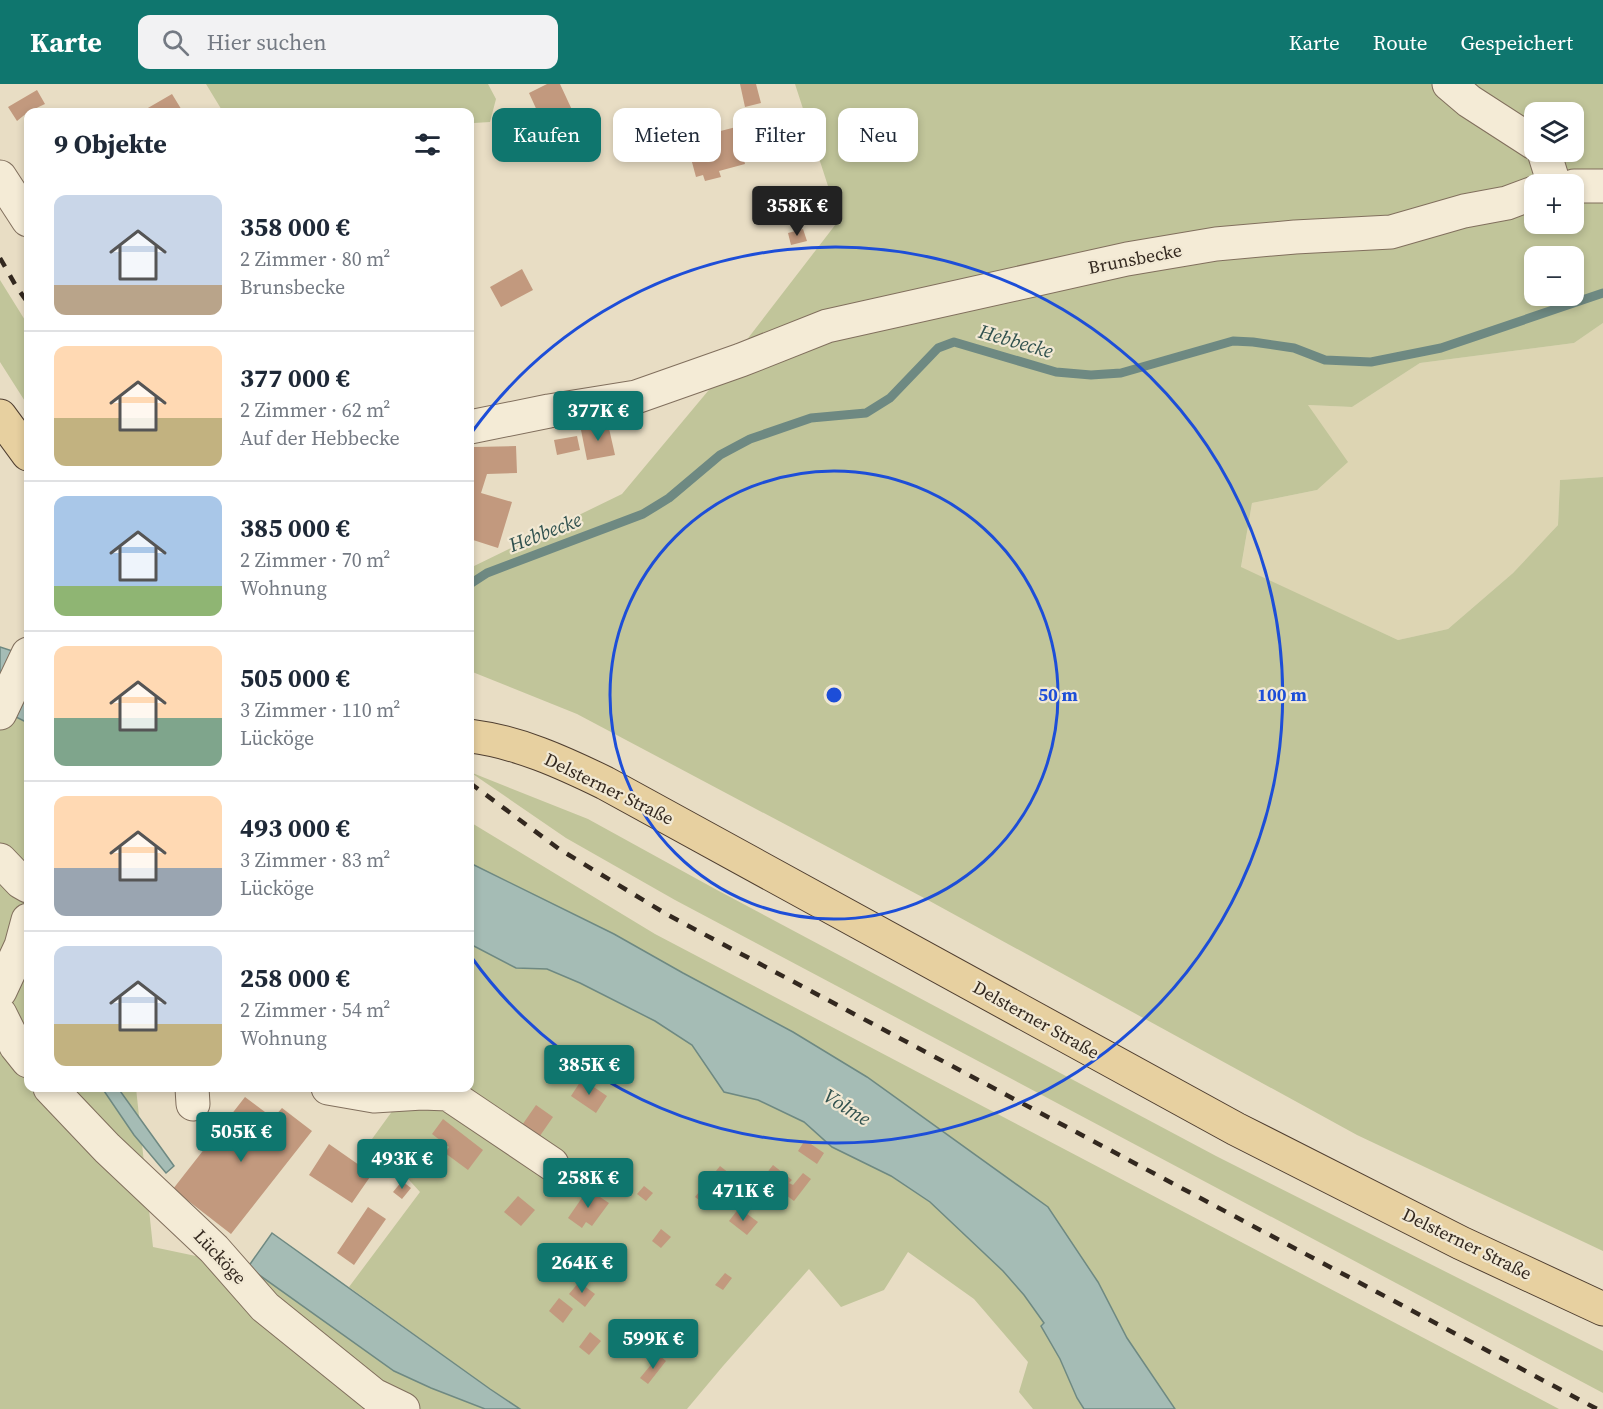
<!DOCTYPE html>
<html lang="de">
<meta charset="utf-8">
<style>
:root{--surface:#fff;--page:#f2f2f3;--text:#1f2937;--muted:#747a83;--line:#e0e1e3;--accent:#0f766e}
body{margin:0;font-family:"Source Serif 4",serif;background:var(--page);color:var(--text);height:100vh;display:flex;flex-direction:column;font-size:22px;white-space:nowrap}
*{box-sizing:border-box;margin:0}
p{font-size:20px;color:var(--muted)}
.icon{flex:none;width:33px;height:33px;fill:none;stroke:currentColor;stroke-width:2;stroke-linecap:round;stroke-linejoin:round}
.map{position:relative;flex:1;overflow:hidden}
.details{position:absolute;left:24px;top:24px;width:450px;height:984px;display:flex;flex-direction:column;background:var(--surface);border-radius:12px;box-shadow:0 3px 9px #0003}
.details>*{flex:none}
.hud{position:absolute;left:492px;top:24px;width:570px;height:54px;display:flex;gap:12px}
.buttons{position:absolute;left:1524px;top:18px;display:grid;gap:12px}
.buttons a{display:grid;place-items:center;width:60px;height:60px;border-radius:12px;background:var(--surface);box-shadow:0 3px 9px #0003;font-size:30px}
.price{position:absolute;translate:-50% -51px;padding:0 14px;border-radius:6px;background:var(--accent);color:#fff;font-size:20px;line-height:39px;filter:drop-shadow(0 2px 3px #0008)}
.price::after{content:'';position:absolute;left:50%;top:36px;width:18px;height:14px;margin-left:-9px;background:inherit;clip-path:polygon(0 0,100% 0,50% 100%)}
.price.current{background:#222;color:#fff}
ul{padding:0;list-style:none}
li{display:flex;align-items:center;gap:18px;height:150px;padding:0 30px}
li+li{border-top:2px solid var(--line)}
li span{display:grid;place-items:center;flex:none;width:168px;height:120px;border-radius:12px;color:#555}
li>.icon{margin-inline-start:auto}
span .icon{width:72px;height:72px;fill:#fffc;stroke-width:1}
li b{font-size:26px}
h2{display:flex;justify-content:space-between;align-items:center;height:72px;padding:0 30px;font-size:26px}
.pill{padding:0 21px;border-radius:12px;background:var(--surface);box-shadow:0 3px 9px #0003;font-size:21px;line-height:54px}
.pill.current{background:var(--accent);color:#fff}
header{display:flex;align-items:center;gap:36px;box-sizing:border-box;height:84px;padding:0 30px;background:var(--accent);color:#fff}
header strong{font-size:28px}
nav{display:flex;gap:33px;margin-inline-start:auto;font-size:21px}
.search{width:420px;height:54px;background:var(--page);display:flex;align-items:center;gap:15px;box-sizing:border-box;padding:0 21px;border-radius:12px;color:var(--muted);font-size:22px}
.map>svg:first-child{display:block}
</style>
<header>
<strong>Karte</strong>
<div class="search"><svg class="icon" aria-label="search" viewBox="0 0 24 24"><circle cx="10" cy="10" r="6"/><path d="M15 15l6 6"/></svg>Hier suchen</div>
<nav><a>Karte</a><a>Route</a><a>Gespeichert</a></nav>
</header>
<div class="map">
<svg width="1603" height="1325" viewBox="0 0 1603 1325">
<rect width="100%" height="100%" fill="#e8ddc4"/>
<path fill="#ddd5b3" d="M 1603,239 L 1603,393 L 1560,396 L 1558,441 L 1513,489 L 1448,545 L 1398,556 L 1241,484 L 1252,419 L 1317,406 L 1307,321 L 1352,323 L 1420,279 L 1574,259 Z"/>
<path fill="#c1c59a" fill-rule="evenodd" d="M 206,0 L 488,0 L 496,15 L 490,38 L 474,39 L 470,42 L 470,28 L 223,28 Z
M 795,0 L 1431,0 L 1460,27 L 1534,73 L 1539,91 L 1508,106 L 1391,137 L 742,262 L 839,136 Z
M 1469,0 L 1603,0 L 1603,239 L 1574,259 L 1420,279 L 1352,323 L 1308,321 L 1348,378 L 1317,406 L 1252,419 L 1241,483 L 1398,556 L 1448,545 L 1513,489 L 1558,441 L 1560,396 L 1603,393 L 1603,1167 L 1357,1051 L 926,815 L 577,630 L 470,587 L 470,484 L 622,410 L 713,301 L 832,252 L 1217,172 L 1534,125 L 1534,140 L 1574,140 L 1574,100 L 1558,68 L 1574,68 L 1574,28 L 1534,28 L 1534,43 ZM 1534,172 L 1574,172 L 1574,212 L 1534,212 Z
M 0,196 L 28,241 L 28,322 L 0,278 Z
M 0,625 L 28,639 L 28,1004 L 136,1004 L 153,1163 L 248,1183 L 394,1287 L 431,1304 L 485,1325 L 0,1325 Z
M 470,688 L 588,735 L 717,806 L 1216,1072 L 1603,1267 L 1603,1309 L 675,816 L 566,754 Z
M 470,738 L 655,850 L 1559,1325 L 1175,1325 L 1127,1254 L 1098,1198 L 1048,1123 L 867,993 L 793,948 L 683,889 L 614,850 L 470,779 Z
M 470,860 L 516,884 L 547,885 L 580,899 L 655,937 L 692,961 L 724,1008 L 758,1016 L 804,1038 L 832,1063 L 891,1092 L 930,1118 L 1003,1187 L 1024,1211 L 1044,1239 L 1077,1314 L 1084,1325 L 1033,1325 L 1019,1308 L 1028,1278 L 974,1215 L 908,1168 L 884,1206 L 841,1223 L 809,1185 L 723,1282 L 687,1325 L 520,1325 L 490,1305 L 349,1203 L 420,1108 L 372,1055 L 409,1004 L 470,1004 Z"/>
<path fill="#a5bcb5" stroke="#6e8982" stroke-width="1.5" d="M 0,563 L 28,572 L 28,639 L 0,625 Z
M 470,779 L 614,850 L 683,889 L 793,948 L 867,993 L 1048,1123 L 1098,1198 L 1127,1254 L 1175,1325 L 1084,1325 L 1077,1314 L 1060,1275 L 1041,1242 L 1044,1239 L 1024,1211 L 1003,1187 L 930,1118 L 891,1092 L 832,1063 L 804,1038 L 758,1016 L 724,1008 L 692,961 L 655,937 L 580,899 L 547,885 L 516,884 L 470,860 Z
M 102,1004 L 118,1004 L 174,1082 L 166,1089 L 134,1051 Z
M 272,1149 L 490,1305 L 520,1325 L 485,1325 L 431,1304 L 394,1287 L 248,1183 Z"/>
<g fill="none" stroke-linecap="round" stroke-linejoin="round">
<path stroke="#6e8982" stroke-width="9" d="M 470,500 L 487,489 L 643,430 L 669,414 L 720,371 L 750,355 L 811,334 L 866,329 L 890,314 L 938,264 L 954,258 L 1056,288 L 1091,291 L 1121,289 L 1233,257 L 1253,258 L 1294,264 L 1325,276 L 1371,278 L 1441,264 L 1603,209"/>
</g>
<path fill="#c2997e" d="M 547,0 L 560,0 L 573,28 L 544,42 L 529,9 Z
M 740,0 L 756,0 L 761,19 L 745,23 Z
M 37,6 L 45,20 L 28,28 L 17,37 L 8,23 Z
M 172,10 L 183,28 L 141,28 Z
M 736,43 L 745,80 L 719,87 L 721,93 L 705,97 L 703,91 L 696,93 L 686,56 Z
M 803,145 L 807,157 L 791,161 L 788,149 Z
M 522,185 L 533,206 L 501,223 L 490,203 Z
M 608,340 L 615,371 L 587,376 L 581,346 Z
M 577,352 L 580,366 L 557,371 L 554,356 Z
M 516,362 L 517,389 L 487,390 L 481,409 L 512,418 L 498,464 L 470,455 L 470,433 L 474,417 L 470,415 L 470,373 L 474,373 L 474,363 Z
M 582,995 L 607,1012 L 596,1029 L 571,1012 Z
M 245,1013 L 273,1034 L 282,1024 L 312,1047 L 231,1150 L 173,1105 Z
M 536,1021 L 553,1033 L 535,1059 L 518,1047 Z
M 443,1035 L 483,1066 L 468,1086 L 445,1069 L 449,1063 L 432,1050 Z
M 805,1056 L 824,1069 L 817,1080 L 798,1067 Z
M 329,1060 L 372,1090 L 352,1119 L 309,1091 Z
M 773,1081 L 792,1096 L 789,1099 L 793,1101 L 803,1089 L 811,1095 L 794,1117 L 782,1108 L 772,1120 L 754,1105 Z
M 720,1082 L 734,1093 L 710,1124 L 695,1113 Z
M 402,1097 L 411,1104 L 402,1115 L 393,1108 Z
M 644,1102 L 653,1109 L 646,1117 L 637,1110 Z
M 588,1105 L 609,1119 L 592,1142 L 586,1138 L 582,1144 L 568,1134 Z
M 518,1112 L 535,1126 L 521,1142 L 504,1128 Z
M 368,1123 L 386,1135 L 354,1181 L 337,1169 Z
M 739,1124 L 758,1138 L 747,1151 L 729,1137 Z
M 661,1145 L 671,1153 L 661,1164 L 652,1157 Z
M 725,1189 L 732,1194 L 723,1206 L 715,1201 Z
M 579,1198 L 595,1210 L 585,1223 L 569,1210 Z
M 559,1214 L 573,1225 L 563,1239 L 549,1227 Z
M 590,1248 L 601,1257 L 589,1271 L 579,1263 Z
M 659,1271 L 666,1277 L 648,1300 L 640,1294 Z"/>
<g fill="none" stroke-linecap="round" stroke-linejoin="round">
<defs>
<path id="minor" d="M 1449,0 L 1469,17 L 1534,59
M 1544,68 L 1554,100
M 0,93 L 28,136
M 1574,102 L 1603,102
M 470,343 L 549,327 L 636,313 L 741,276 L 827,242 L 1127,175 L 1216,160 L 1295,153 L 1391,148 L 1464,127 L 1507,119 L 1534,109
M 0,629 L 28,570
M 0,776 L 21,798 L 28,802
M 0,907 L 21,862 L 28,836
M 0,930 L 16,962 L 28,977
M 50,1004 L 107,1064 L 214,1165 L 265,1223 L 374,1311 L 403,1325
M 192,1004 L 193,1020
M 328,1004 L 374,1012 L 422,1009 L 448,1010 L 552,1080"/>
<path id="major" d="M 0,332 L 28,370
M 470,652 C 518,658 562,678 605,699 L 1236,1045 L 1461,1159 L 1603,1225"/>
</defs>
<use href="#minor" stroke="#816f5d" stroke-width="35"/>
<use href="#major" stroke="#4f3e30" stroke-width="35"/>
<use href="#minor" stroke="#f4ebd6" stroke-width="33"/>
<use href="#major" stroke="#e7d0a0" stroke-width="33"/>
<path stroke="#33281f" stroke-width="4.5" stroke-dasharray="10 10" stroke-linecap="butt" d="M 0,174 L 16,202 L 28,219
M 470,699 L 559,765 L 668,831 L 1597,1325"/>
</g>
<g fill="none" stroke="#1d4ed8" stroke-width="3">
<circle cx="834" cy="611" r="224"/>
<path d="M472 348A448 448 0 1 1 472 874"/>
</g>
<g text-anchor="middle" stroke-width="4.5" stroke-linejoin="round" paint-order="stroke">
<g font-size="18" fill="#33281f" stroke="#f1e8d3">
<text transform="translate(1135 175) rotate(-11)" y="6">Brunsbecke</text>
<text transform="translate(609 705) rotate(26)" y="6">Delsterner Straße</text>
<text transform="translate(1036 936) rotate(29)" y="6">Delsterner Straße</text>
<text transform="translate(1467 1160) rotate(26)" y="6">Delsterner Straße</text>
<text transform="translate(220 1173) rotate(47)" y="6">Lücköge</text>
</g>
<g font-size="20" font-style="italic" fill="#30514e" stroke="#f1e8d3">
<text transform="translate(1016 257) rotate(16)" y="7">Hebbecke</text>
<text transform="translate(545 448) rotate(-21)" y="7">Hebbecke</text>
<text transform="translate(847 1023) rotate(32)" y="7">Volme</text>
</g>
</g>
<circle cx="834" cy="611" r="9" fill="#1d4ed8" stroke="#f1e8d3" stroke-width="3"/>
<g font-size="18" text-anchor="middle" font-weight="bold" fill="#1d4ed8" stroke="#f1e8d3" stroke-width="4.5" stroke-linejoin="round" paint-order="stroke">
<text x="1058" y="617">50 m</text>
<text x="1282" y="617">100 m</text>
</g>
</svg>
<div class="buttons">
<a><svg class="icon" aria-label="layers" viewBox="0 0 24 24"><path d="M12 4l9 5-9 5-9-5zM3 14l9 5 9-5"/></svg></a>
<a>+</a>
<a>−</a>
</div>
<b class="price current" style="left:797px;top:153px">358K €</b>
<b class="price" style="left:598px;top:358px">377K €</b>
<b class="price" style="left:589px;top:1012px">385K €</b>
<b class="price" style="left:241px;top:1079px">505K €</b>
<b class="price" style="left:402px;top:1106px">493K €</b>
<b class="price" style="left:588px;top:1125px">258K €</b>
<b class="price" style="left:743px;top:1138px">471K €</b>
<b class="price" style="left:582px;top:1210px">264K €</b>
<b class="price" style="left:653px;top:1286px">599K €</b>
<div class="hud">
<a class="pill current">Kaufen</a>
<a class="pill">Mieten</a>
<a class="pill">Filter</a>
<a class="pill">Neu</a>
</div>
<section class="details">
<h2>9 Objekte<svg class="icon" aria-label="filters" viewBox="0 0 24 24"><path d="M4 7h16M4 17h16"/><circle cx="9" cy="7" r="2"/><circle cx="15" cy="17" r="2"/></svg></h2>
<ul>
<li><span style="background:linear-gradient(#c9d6e8 75%,#b9a48a 0)"><svg class="icon" aria-label="home" viewBox="0 0 24 24"><path d="M3 11l9-7 9 7M6 9v11h12V9"/></svg></span><div><b>358 000 €</b><p>2 Zimmer · 80 m²</p><p>Brunsbecke</p></div></li>
<li><span style="background:linear-gradient(#ffd9b3 60%,#c2b280 0)"><svg class="icon" aria-label="home" viewBox="0 0 24 24"><path d="M3 11l9-7 9 7M6 9v11h12V9"/></svg></span><div><b>377 000 €</b><p>2 Zimmer · 62 m²</p><p>Auf der Hebbecke</p></div></li>
<li><span style="background:linear-gradient(#a9c7e8 75%,#8fb573 0)"><svg class="icon" aria-label="home" viewBox="0 0 24 24"><path d="M3 11l9-7 9 7M6 9v11h12V9"/></svg></span><div><b>385 000 €</b><p>2 Zimmer · 70 m²</p><p>Wohnung</p></div></li>
<li><span style="background:linear-gradient(#ffd9b3 60%,#7fa58c 0)"><svg class="icon" aria-label="home" viewBox="0 0 24 24"><path d="M3 11l9-7 9 7M6 9v11h12V9"/></svg></span><div><b>505 000 €</b><p>3 Zimmer · 110 m²</p><p>Lücköge</p></div></li>
<li><span style="background:linear-gradient(#ffd9b3 60%,#9aa5b1 0)"><svg class="icon" aria-label="home" viewBox="0 0 24 24"><path d="M3 11l9-7 9 7M6 9v11h12V9"/></svg></span><div><b>493 000 €</b><p>3 Zimmer · 83 m²</p><p>Lücköge</p></div></li>
<li><span style="background:linear-gradient(#c9d6e8 65%,#c2b280 0)"><svg class="icon" aria-label="home" viewBox="0 0 24 24"><path d="M3 11l9-7 9 7M6 9v11h12V9"/></svg></span><div><b>258 000 €</b><p>2 Zimmer · 54 m²</p><p>Wohnung</p></div></li>
</ul>
</section>
</div>
